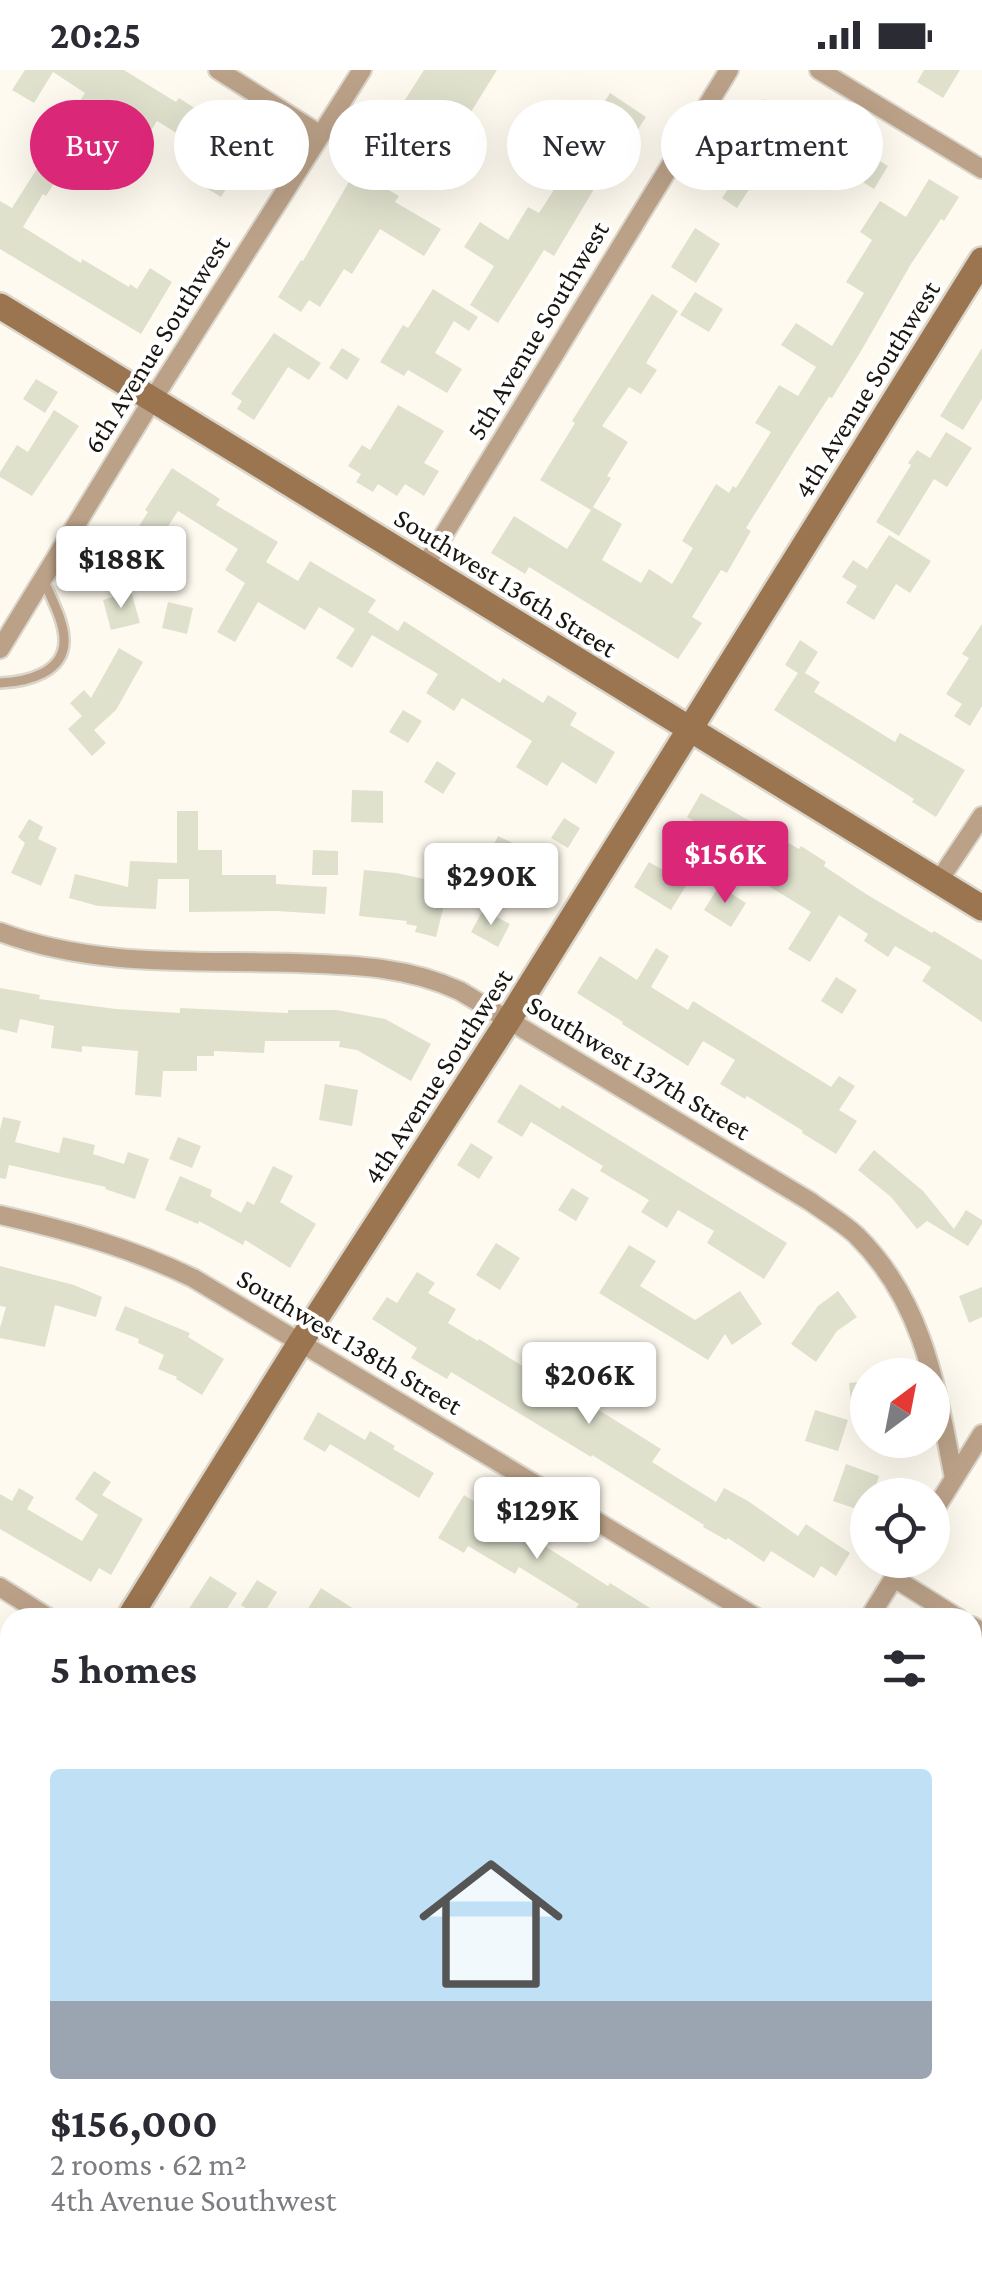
<!DOCTYPE html>
<meta charset="utf-8">
<style>
:root{--surface:#fff;--page:#f2f2f3;--text:#2b2b33;--muted:#7c7c81;--accent:#db2777}
body{margin:0;font-family:"Crimson Pro",serif;background:var(--page);color:var(--text);height:100vh;display:flex;flex-direction:column;font-size:38px;white-space:nowrap}
*{box-sizing:border-box;margin:0}
p{font-size:32px;color:var(--muted)}
.icon{flex:none;width:55px;height:55px;fill:none;stroke:currentColor;stroke-width:2;stroke-linecap:round;stroke-linejoin:round}
.map{position:relative;flex:1;overflow:hidden}
.sheet{position:absolute;left:0px;top:1538px;width:982px;height:672px;display:flex;flex-direction:column;background:var(--surface);border-radius:30px 30px 0 0;box-shadow:0 10px 40px #0002}
.sheet>*{flex:none}
.banner{position:absolute;left:30px;top:30px;width:922px;height:90px;display:flex;gap:20px}
.needle{width:65px;rotate:32deg}
.fabs{position:absolute;left:850px;top:1288px;display:grid;gap:20px}
.fabs a{display:grid;place-items:center;width:100px;height:100px;border-radius:50%;background:var(--surface);box-shadow:0 10px 40px #0002;font-size:50px}
.price{position:absolute;translate:-50% -85px;padding:0 22px;border-radius:10px;background:#fff;color:#222;font-size:32px;line-height:65px;filter:drop-shadow(0 2px 5px #0008)}
.price::after{content:'';position:absolute;left:50%;top:60px;width:30px;height:22px;margin-left:-15px;background:inherit;clip-path:polygon(0 0,100% 0,50% 100%)}
.price.active{background:var(--accent);color:#fff}
ul{padding:0;list-style:none}
li{display:grid;align-content:center;gap:20px;height:530px;padding:0 50px}
li span{display:grid;place-items:center;height:310px;border-radius:10px;color:#555}
li>.icon{margin-inline-start:auto}
span .icon{width:180px;height:180px;fill:#fffc;stroke-width:1}
li b{font-size:42px}
h2{display:flex;justify-content:space-between;align-items:center;height:120px;padding:0 50px;font-size:42px}
.pill{padding:0 35px;border-radius:45px;background:var(--surface);box-shadow:0 10px 40px #0002;font-size:35px;line-height:90px}
.pill.active{background:var(--accent);color:#fff}
.status{display:flex;justify-content:space-between;align-items:center;height:70px;padding:0 50px;background:var(--surface);direction:ltr}
.status svg{height:28px;fill:currentColor}
.map>svg:first-child{display:block}
</style>
<div class="status"><b>20:25</b><svg viewBox="0 0 49 12"><path d="M0 12V9h3v3zM5 12V6h3v6zM10 12V3h3v9zM15 12V0h3v12zM26 1h20v11H26zM47 4h2v5h-2z"/></svg></div>
<div class="map">
<svg width="982" height="2209" viewBox="0 0 982 2209">
<rect width="100%" height="100%" fill="#fffaef"/>
<path fill="#dfe1cd" d="M 25,0 L 124,0 L 176,32 L 179,28 L 253,76 L 221,127 L 193,110 L 209,83 L 157,51 L 141,76 L 92,46 L 66,87 L 69,89 L 46,126 L 43,124 L 23,157 L 81,193 L 82,189 L 129,217 L 130,214 L 137,219 L 150,198 L 172,212 L 141,264 L 0,179 L 0,131 L 12,138 L 85,23 L 53,2 L 34,33 L 12,20 Z
M 424,0 L 497,0 L 453,71 L 426,55 L 387,119 L 399,126 L 395,132 L 441,159 L 424,186 L 380,159 L 352,204 L 344,199 L 320,237 L 309,230 L 301,242 L 278,227 L 301,190 L 303,191 L 389,43 L 394,47 Z
M 924,0 L 960,0 L 943,28 L 917,12 Z
M 610,23 L 646,47 L 633,67 L 627,64 L 554,186 L 544,180 L 498,253 L 470,235 L 494,196 L 464,177 L 480,152 L 508,170 L 528,137 L 539,143 L 593,59 L 589,57 Z
M 763,29 L 818,62 L 820,59 L 864,86 L 866,83 L 888,96 L 874,119 L 844,100 L 835,115 L 775,79 L 737,138 L 722,128 L 731,115 L 716,106 Z
M 929,109 L 959,127 L 944,151 L 941,149 L 911,194 L 861,281 L 832,328 L 829,327 L 796,378 L 746,458 L 751,461 L 727,503 L 721,500 L 692,547 L 702,553 L 678,589 L 529,497 L 525,504 L 491,483 L 514,446 L 567,479 L 591,440 L 540,410 L 575,353 L 572,351 L 652,224 L 678,241 L 646,293 L 657,300 L 641,324 L 629,317 L 602,356 L 628,372 L 607,406 L 611,408 L 593,437 L 622,454 L 602,490 L 641,513 L 649,499 L 672,514 L 693,478 L 682,471 L 716,414 L 729,423 L 733,416 L 736,418 L 771,362 L 755,353 L 779,315 L 798,326 L 816,297 L 781,275 L 796,253 L 832,276 L 864,223 L 846,212 L 872,170 L 860,162 L 880,131 L 906,147 Z
M 695,158 L 720,174 L 696,213 L 671,197 Z
M 433,219 L 478,247 L 469,261 L 454,251 L 435,283 L 462,299 L 447,323 L 408,300 L 404,306 L 380,292 L 403,255 L 408,258 Z
M 695,222 L 723,239 L 709,262 L 680,245 Z
M 274,263 L 321,293 L 309,310 L 288,297 L 254,350 L 237,339 L 242,331 L 231,324 Z
M 342,278 L 360,289 L 347,310 L 329,298 Z
M 982,278 L 982,329 L 963,360 L 940,346 Z
M 36,309 L 58,322 L 45,343 L 23,329 Z
M 398,335 L 444,361 L 424,393 L 439,401 L 424,426 L 405,414 L 397,426 L 378,414 L 373,422 L 356,412 L 361,404 L 348,396 L 362,375 L 370,380 Z
M 54,340 L 79,356 L 32,426 L 0,407 L 0,402 L 17,375 L 28,382 Z
M 946,362 L 972,378 L 947,417 L 934,409 L 899,466 L 876,452 L 911,395 L 908,393 L 917,380 L 930,388 Z
M 172,398 L 220,429 L 216,435 L 278,472 L 266,492 L 298,511 L 310,491 L 376,530 L 368,542 L 398,561 L 404,551 L 500,613 L 503,608 L 543,633 L 548,625 L 577,643 L 570,655 L 615,682 L 596,714 L 562,692 L 547,716 L 516,697 L 532,671 L 462,628 L 454,641 L 426,623 L 438,604 L 372,565 L 352,598 L 336,588 L 355,559 L 319,537 L 305,560 L 258,532 L 235,572 L 217,562 L 245,513 L 225,500 L 238,479 L 178,441 L 137,504 L 117,491 L 148,442 L 145,440 Z
M 889,465 L 931,491 L 910,523 L 896,514 L 874,550 L 846,533 L 857,516 L 842,507 L 853,490 L 867,499 Z
M 131,521 L 140,553 L 111,560 L 103,530 Z
M 168,532 L 193,538 L 187,564 L 162,558 Z
M 982,554 L 982,636 L 970,656 L 954,646 L 962,634 L 946,624 L 969,588 L 962,584 Z
M 800,570 L 818,582 L 805,603 L 820,612 L 814,622 L 895,672 L 900,663 L 965,700 L 936,747 L 912,732 L 914,729 L 774,640 L 798,603 L 785,595 Z
M 119,578 L 143,592 L 116,640 L 94,660 L 106,673 L 92,686 L 68,659 L 82,646 L 70,633 L 84,620 L 91,628 Z
M 403,640 L 422,651 L 408,673 L 389,662 Z
M 437,691 L 456,703 L 443,724 L 424,712 Z
M 352,720 L 383,721 L 383,753 L 351,752 Z
M 701,723 L 799,779 L 801,776 L 826,792 L 824,796 L 866,824 L 932,863 L 934,861 L 982,890 L 982,952 L 922,911 L 931,897 L 895,876 L 888,887 L 864,871 L 868,864 L 839,845 L 810,892 L 788,879 L 811,842 L 762,812 L 766,805 L 723,780 L 728,771 L 687,747 Z
M 177,741 L 198,741 L 198,780 L 222,780 L 222,805 L 276,805 L 276,814 L 327,817 L 325,844 L 276,841 L 189,842 L 189,809 L 158,809 L 156,839 L 98,836 L 69,828 L 75,804 L 128,817 L 130,791 L 177,793 Z
M 564,748 L 580,758 L 568,778 L 551,768 Z
M 29,749 L 43,757 L 38,769 L 57,778 L 41,816 L 11,803 L 25,773 L 18,767 Z
M 498,766 L 525,779 L 517,794 L 490,782 Z
M 313,780 L 338,781 L 338,805 L 312,805 Z
M 649,792 L 687,814 L 671,840 L 634,817 Z
M 364,800 L 396,803 L 443,813 L 438,834 L 444,835 L 436,867 L 415,862 L 417,856 L 406,854 L 407,851 L 359,846 Z
M 719,816 L 746,833 L 731,857 L 704,840 Z
M 483,840 L 510,854 L 498,877 L 471,862 Z
M 656,878 L 669,886 L 651,917 L 688,940 L 693,931 L 831,1017 L 839,1006 L 855,1016 L 839,1040 L 857,1051 L 836,1084 L 802,1063 L 803,1061 L 747,1026 L 745,1029 L 720,1014 L 735,990 L 703,971 L 688,996 L 622,954 L 623,952 L 577,923 L 600,886 L 637,910 Z
M 836,907 L 857,920 L 842,944 L 821,931 Z
M 0,918 L 40,925 L 39,929 L 116,939 L 180,943 L 180,938 L 288,943 L 288,940 L 336,940 L 385,949 L 431,974 L 411,1011 L 357,980 L 339,977 L 340,971 L 265,971 L 264,983 L 214,981 L 214,986 L 197,986 L 197,1001 L 163,1001 L 161,1027 L 135,1025 L 138,981 L 82,976 L 82,982 L 51,978 L 54,956 L 20,949 L 17,963 L 0,959 Z
M 325,1014 L 358,1020 L 352,1056 L 319,1050 Z
M 520,1014 L 560,1039 L 562,1035 L 787,1173 L 764,1209 L 707,1173 L 714,1161 L 678,1140 L 667,1158 L 641,1142 L 649,1130 L 600,1101 L 603,1096 L 531,1052 L 522,1067 L 497,1052 Z
M 3,1047 L 21,1051 L 15,1072 L 59,1083 L 63,1067 L 95,1075 L 93,1084 L 124,1094 L 128,1082 L 149,1089 L 135,1129 L 105,1119 L 106,1117 L 9,1095 L 6,1109 L 0,1108 L 0,1060 Z
M 178,1067 L 201,1076 L 192,1098 L 169,1089 Z
M 471,1073 L 493,1087 L 479,1109 L 457,1095 Z
M 874,1080 L 923,1121 L 954,1159 L 966,1140 L 982,1150 L 982,1154 L 968,1176 L 927,1151 L 917,1159 L 891,1127 L 858,1100 Z
M 273,1096 L 293,1106 L 280,1132 L 316,1154 L 290,1198 L 245,1170 L 243,1175 L 199,1151 L 198,1154 L 165,1140 L 180,1106 L 212,1120 L 210,1126 L 241,1143 L 247,1131 L 254,1135 Z
M 572,1118 L 589,1128 L 576,1151 L 558,1140 Z
M 496,1173 L 520,1188 L 500,1220 L 476,1205 Z
M 629,1175 L 656,1191 L 640,1216 L 695,1250 L 740,1221 L 762,1254 L 732,1275 L 725,1264 L 708,1290 L 599,1223 Z
M 0,1196 L 74,1215 L 102,1227 L 96,1247 L 55,1235 L 45,1277 L 0,1268 L 0,1258 L 6,1237 L 0,1236 Z
M 417,1202 L 435,1213 L 428,1223 L 456,1239 L 448,1253 L 478,1271 L 479,1269 L 526,1298 L 539,1277 L 581,1304 L 570,1322 L 661,1379 L 652,1392 L 716,1432 L 724,1418 L 748,1431 L 798,1466 L 806,1454 L 850,1483 L 836,1506 L 821,1496 L 814,1508 L 771,1481 L 764,1492 L 728,1468 L 726,1470 L 703,1457 L 704,1455 L 592,1385 L 591,1387 L 451,1302 L 447,1309 L 411,1288 L 417,1278 L 372,1249 L 387,1227 L 397,1233 Z
M 982,1217 L 982,1247 L 969,1253 L 959,1226 Z
M 838,1221 L 857,1247 L 837,1261 L 816,1292 L 791,1274 L 818,1236 Z
M 125,1236 L 190,1263 L 188,1267 L 224,1289 L 202,1325 L 176,1309 L 177,1307 L 158,1299 L 164,1285 L 138,1273 L 139,1269 L 115,1260 Z
M 868,1311 L 868,1339 L 852,1340 L 849,1313 Z
M 815,1340 L 848,1350 L 838,1381 L 805,1371 Z
M 318,1342 L 365,1370 L 370,1361 L 395,1376 L 393,1379 L 434,1403 L 419,1428 L 330,1374 L 325,1382 L 303,1369 Z
M 846,1394 L 879,1406 L 873,1425 L 868,1425 L 868,1443 L 833,1431 Z
M 94,1401 L 111,1412 L 102,1425 L 143,1449 L 111,1505 L 99,1498 L 91,1512 L 0,1459 L 0,1424 L 12,1431 L 19,1418 L 34,1427 L 27,1439 L 82,1471 L 98,1445 L 75,1429 Z
M 464,1425 L 608,1516 L 610,1513 L 666,1548 L 591,1548 L 576,1538 L 579,1534 L 519,1497 L 515,1504 L 468,1476 L 464,1483 L 438,1468 Z
M 210,1506 L 237,1523 L 221,1548 L 183,1548 Z
M 257,1510 L 277,1522 L 261,1548 L 241,1535 Z
M 321,1518 L 368,1548 L 302,1548 Z"/>
<g fill="none" stroke-linecap="round" stroke-linejoin="round">
<defs>
<path id="lane" d="M 0,613 C 26,612 66,603 64,568 C 63,548 50,527 43,508
M 175,2209 L 181,2200
M 786,2209 L 791,2200"/>
<path id="street" d="M 218,0 L 321,65
M 819,0 L 982,99
M 424,497 L 729,0
M 0,579 L 153,329 L 362,0
M 938,812 L 982,746
M 0,862 C 94,898 197,890 295,893 C 352,895 407,896 460,921 L 811,1132 C 826,1143 843,1153 856,1165 C 925,1233 936,1318 954,1408
M 0,1145 C 67,1160 131,1178 193,1208 L 757,1548
M 932,1444 L 982,1364
M 894,1508 L 958,1548
M 0,1517 L 49,1548
M 869,1548 L 905,1490
M 972,1556 L 982,1562
M 972,1972 L 982,1957
M 852,2200 L 866,2209
M 455,2209 L 461,2200"/>
<path id="secondary" d="M 0,236 L 982,838
M 129,1548 L 300,1273 L 508,951 L 982,190
M 0,1755 L 10,1739"/>
</defs>
<use href="#lane" stroke="#dad6cb" stroke-width="14"/>
<use href="#street" stroke="#dad6cb" stroke-width="22"/>
<use href="#secondary" stroke="#dad6cb" stroke-width="30"/>
<use href="#lane" stroke="#bba188" stroke-width="9"/>
<use href="#street" stroke="#bba188" stroke-width="18"/>
<use href="#secondary" stroke="#9b7550" stroke-width="25"/>
</g>
<g text-anchor="middle" stroke-width="8" stroke-linejoin="round" paint-order="stroke">
<g font-size="28" fill="#191610" stroke="#fff">
<text transform="translate(537 260) rotate(-59)" y="10">5th Avenue Southwest</text>
<text transform="translate(156 274) rotate(-58)" y="10">6th Avenue Southwest</text>
<text transform="translate(866 319) rotate(-58)" y="10">4th Avenue Southwest</text>
<text transform="translate(506 512) rotate(32)" y="10">Southwest 136th Street</text>
<text transform="translate(639 997) rotate(31)" y="10">Southwest 137th Street</text>
<text transform="translate(437 1006) rotate(-57)" y="10">4th Avenue Southwest</text>
<text transform="translate(350 1271) rotate(31)" y="10">Southwest 138th Street</text>
</g>
</g>
</svg>
<div class="fabs">
<a><svg class="needle" viewBox="-14 -14 28 28"><path d="M0-13l5 13h-10z" fill="#e53935"/><path d="M0 13l5-13h-10z" fill="#7c7c81"/></svg></a>
<a><svg class="icon" aria-label="locate" viewBox="0 0 24 24"><circle cx="12" cy="12" r="6"/><path d="M12 2v4M12 18v4M2 12h4M18 12h4"/></svg></a>
</div>
<b class="price" style="left:121px;top:541px">$188K</b>
<b class="price active" style="left:725px;top:836px">$156K</b>
<b class="price" style="left:491px;top:858px">$290K</b>
<b class="price" style="left:589px;top:1357px">$206K</b>
<b class="price" style="left:537px;top:1492px">$129K</b>
<div class="banner">
<a class="pill active">Buy</a>
<a class="pill">Rent</a>
<a class="pill">Filters</a>
<a class="pill">New</a>
<a class="pill">Apartment</a>
</div>
<section class="sheet">
<h2>5 homes<svg class="icon" aria-label="filters" viewBox="0 0 24 24"><path d="M4 7h16M4 17h16"/><circle cx="9" cy="7" r="2"/><circle cx="15" cy="17" r="2"/></svg></h2>
<ul>
<li><span style="background:linear-gradient(#bfe0f5 75%,#9aa5b1 0)"><svg class="icon" aria-label="home" viewBox="0 0 24 24"><path d="M3 11l9-7 9 7M6 9v11h12V9"/></svg></span><div><b>$156,000</b><p>2 rooms · 62 m²</p><p>4th Avenue Southwest</p></div></li>
</ul>
</section>
</div>
